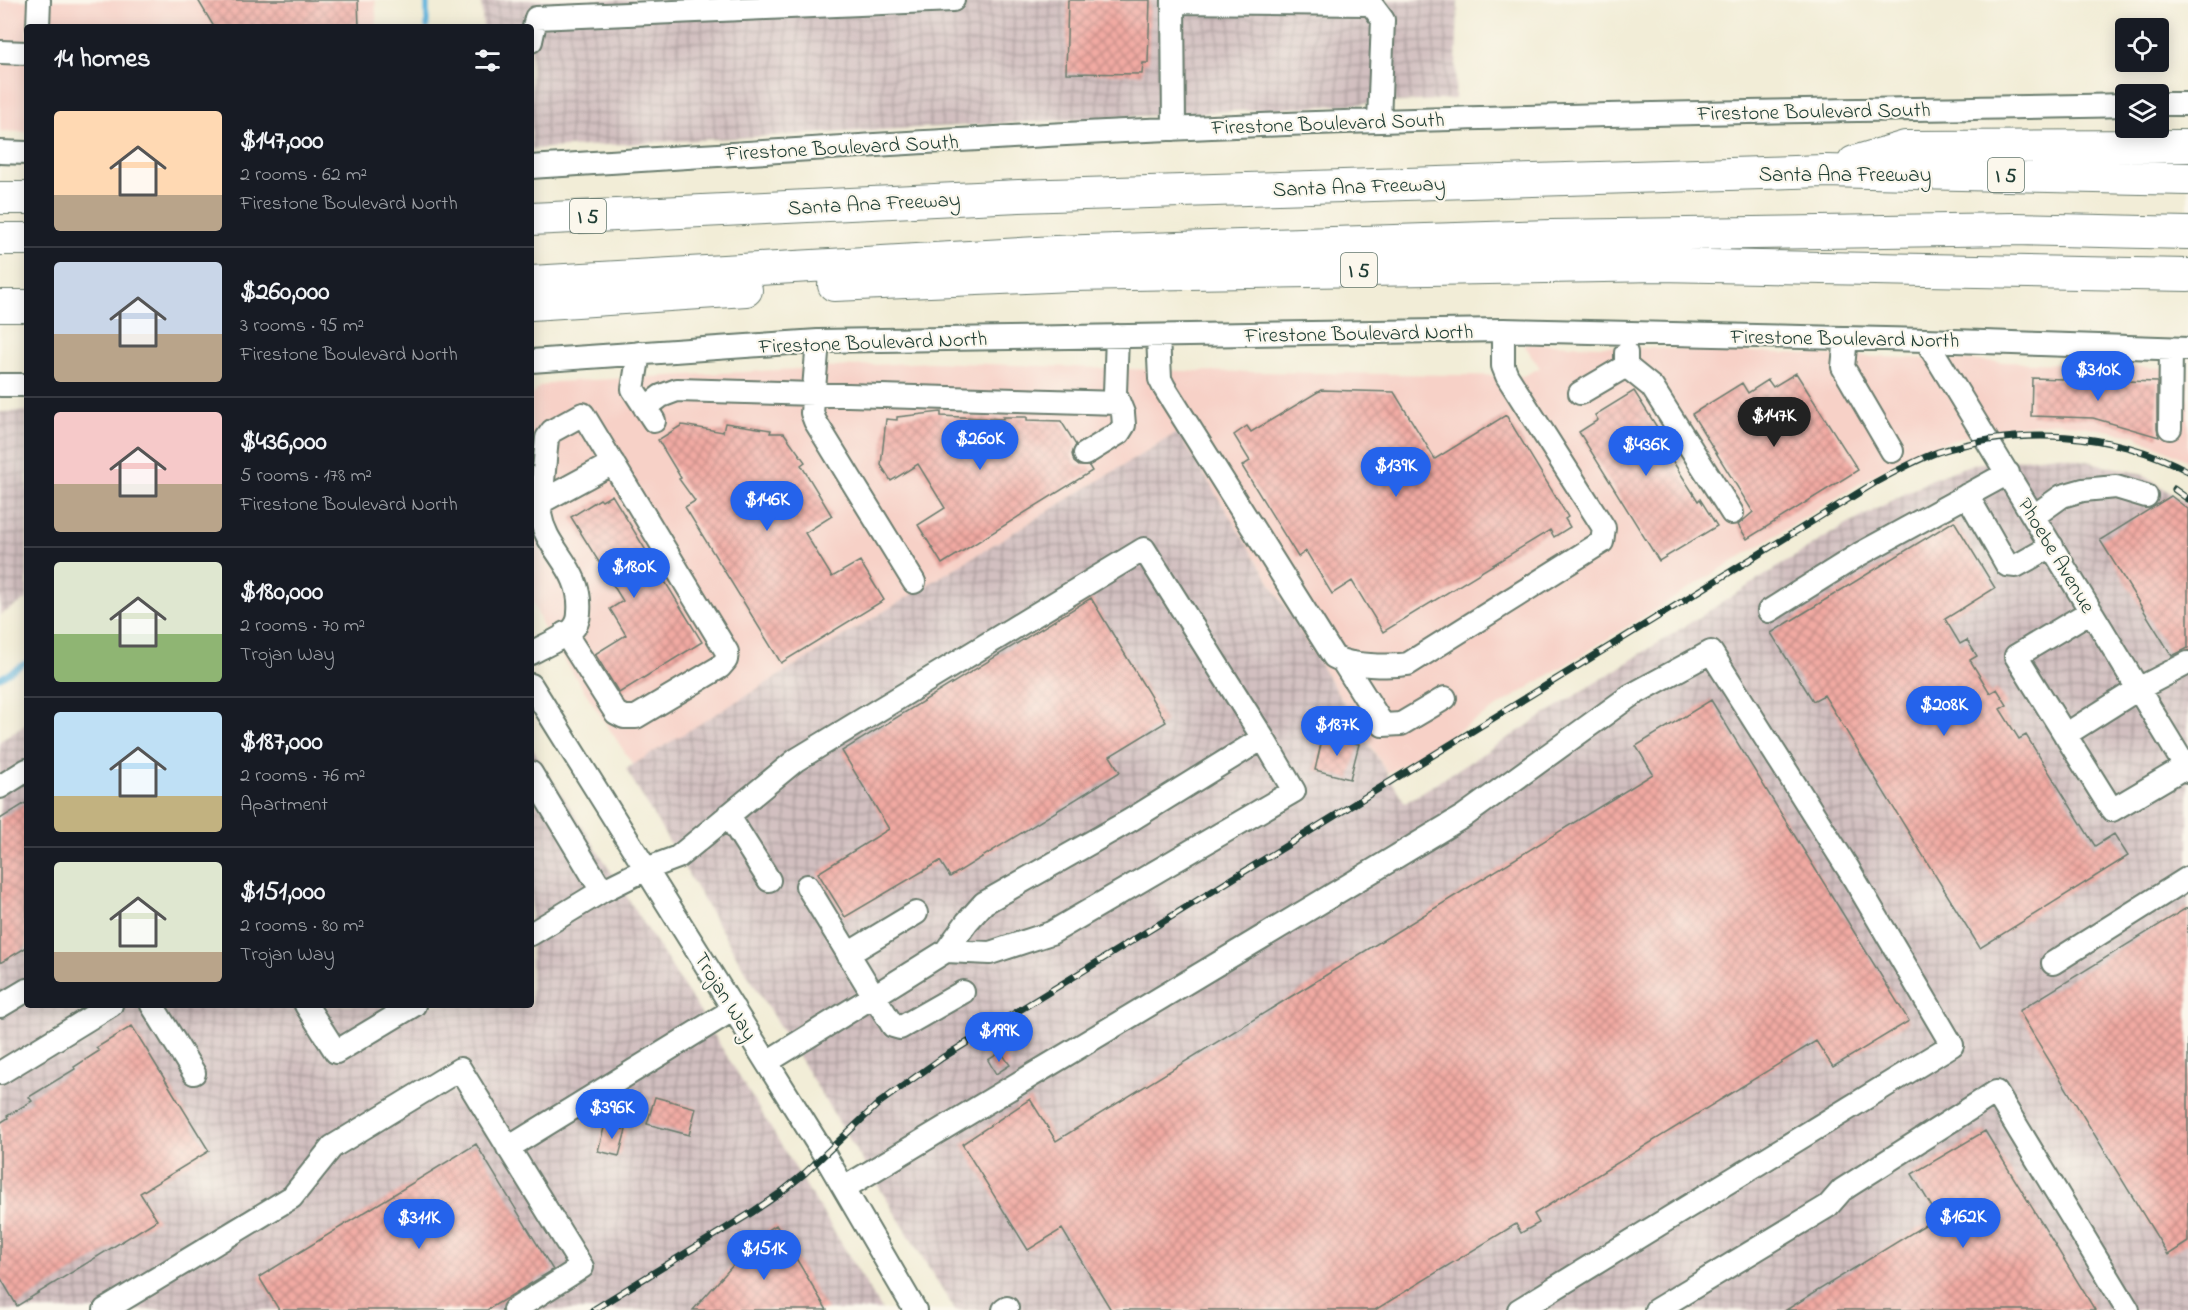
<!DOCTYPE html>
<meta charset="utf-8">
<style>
:root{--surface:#171b24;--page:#20242c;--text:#f1f3f6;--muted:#9ea1a6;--line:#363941;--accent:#2563eb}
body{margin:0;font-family:"Indie Flower",sans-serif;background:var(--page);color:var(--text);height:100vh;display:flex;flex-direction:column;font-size:22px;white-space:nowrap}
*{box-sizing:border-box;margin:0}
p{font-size:20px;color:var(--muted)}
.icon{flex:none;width:33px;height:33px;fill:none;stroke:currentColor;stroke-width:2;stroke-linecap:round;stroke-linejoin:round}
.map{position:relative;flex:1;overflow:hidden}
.side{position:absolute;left:24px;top:24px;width:510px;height:984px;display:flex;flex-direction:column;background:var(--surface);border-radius:6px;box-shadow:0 3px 15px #0003}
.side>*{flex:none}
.fabs{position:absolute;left:2115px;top:18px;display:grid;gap:12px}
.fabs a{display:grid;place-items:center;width:54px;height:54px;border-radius:6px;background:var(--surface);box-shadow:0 3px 15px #0003;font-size:30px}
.price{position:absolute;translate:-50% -51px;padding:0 14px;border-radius:21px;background:var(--accent);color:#fff;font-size:20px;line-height:39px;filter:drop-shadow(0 2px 3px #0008)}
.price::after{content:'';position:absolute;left:50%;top:36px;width:18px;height:14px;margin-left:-9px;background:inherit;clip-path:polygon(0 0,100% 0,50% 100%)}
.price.on{background:#222;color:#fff}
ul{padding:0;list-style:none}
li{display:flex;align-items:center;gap:18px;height:150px;padding:0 30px}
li+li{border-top:2px solid var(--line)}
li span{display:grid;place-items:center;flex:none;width:168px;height:120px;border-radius:6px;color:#555}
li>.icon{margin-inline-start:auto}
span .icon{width:72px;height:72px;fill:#fffc;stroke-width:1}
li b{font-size:26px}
h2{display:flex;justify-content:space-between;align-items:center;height:72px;padding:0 30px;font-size:26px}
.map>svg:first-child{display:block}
</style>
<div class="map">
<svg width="2188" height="1310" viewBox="0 0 2188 1310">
<defs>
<pattern id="industrial-grid" width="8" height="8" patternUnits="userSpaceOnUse" patternTransform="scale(1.5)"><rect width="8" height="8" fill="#d2bfc0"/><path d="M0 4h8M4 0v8" fill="none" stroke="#aa9c9d"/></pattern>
<pattern id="building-cross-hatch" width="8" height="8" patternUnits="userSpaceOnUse" patternTransform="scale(1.5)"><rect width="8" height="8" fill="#f2aaa3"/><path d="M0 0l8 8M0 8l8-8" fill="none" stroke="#c38c86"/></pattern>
</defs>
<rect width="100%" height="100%" fill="#fbf7ec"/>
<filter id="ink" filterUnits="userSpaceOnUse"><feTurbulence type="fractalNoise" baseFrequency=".0167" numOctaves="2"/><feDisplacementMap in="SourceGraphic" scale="12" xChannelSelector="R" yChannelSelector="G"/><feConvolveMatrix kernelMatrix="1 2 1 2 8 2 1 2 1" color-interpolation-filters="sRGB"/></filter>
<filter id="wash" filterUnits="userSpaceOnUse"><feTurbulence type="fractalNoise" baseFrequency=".008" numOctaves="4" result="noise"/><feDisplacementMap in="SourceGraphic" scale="24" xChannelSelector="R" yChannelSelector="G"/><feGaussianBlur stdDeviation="1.35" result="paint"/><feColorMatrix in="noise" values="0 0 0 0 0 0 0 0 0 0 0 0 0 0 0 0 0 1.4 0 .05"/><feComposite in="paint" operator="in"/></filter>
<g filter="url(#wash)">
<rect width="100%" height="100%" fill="#f2edd7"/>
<path fill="#f7d1c7" d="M 0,0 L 375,0 L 377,27 L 27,27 L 27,132 L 0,131 Z
M 1523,343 L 2188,369 L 2188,461 L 2134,435 L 2059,422 L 2017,426 L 1954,439 L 1900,459 L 1388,774 L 1178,432 L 633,765 L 543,627 L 531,597 L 531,396 L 539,387 L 555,382 L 930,362 L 1185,371 L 1523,376 L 1540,368 Z"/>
<path fill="url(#industrial-grid)" d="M 481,0 L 1458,0 L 1455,99 L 531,149 L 531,27 L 483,27 Z
M 27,411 L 27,599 L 0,615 L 0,412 Z
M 1178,432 L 1405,803 L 1832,533 L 1934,478 L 1973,464 L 2059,455 L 2143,474 L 2188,505 L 2188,1310 L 955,1310 L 746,972 L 626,769 Z
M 27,724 L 27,1005 L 531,1005 L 531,746 L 695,1004 L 882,1310 L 0,1310 L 0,741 Z"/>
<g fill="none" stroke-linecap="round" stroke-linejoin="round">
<path stroke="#62b5de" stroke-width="5" d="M 427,0 L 427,27
M 0,678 L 27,662"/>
</g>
<g id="blocks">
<path fill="url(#building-cross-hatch)" d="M 198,0 L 358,0 L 359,27 L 214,27 Z
M 1068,0 L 1150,0 L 1148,63 L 1143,63 L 1142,74 L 1066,73 Z
M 1796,373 L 1858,470 L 1747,539 L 1738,525 L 1753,512 L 1692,414 L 1742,383 L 1748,393 L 1768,380 L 1773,387 Z
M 2032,378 L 2157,382 L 2157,428 L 2159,437 L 2093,418 L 2031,416 Z
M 1321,390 L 1394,392 L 1435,459 L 1506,415 L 1568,517 L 1565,519 L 1570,527 L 1554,537 L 1550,530 L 1383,632 L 1352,581 L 1332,594 L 1306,551 L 1298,557 L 1242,466 L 1250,461 L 1234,435 L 1247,426 L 1251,432 Z
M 1634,391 L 1662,435 L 1658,438 L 1698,501 L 1700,499 L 1717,526 L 1659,561 L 1579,432 L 1598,420 L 1595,415 Z
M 941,412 L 941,416 L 1003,419 L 1003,417 L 1027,417 L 1027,420 L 1061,421 L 1076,445 L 1072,454 L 1074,462 L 1079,466 L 1089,466 L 1092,471 L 942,564 L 918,525 L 945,508 L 918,464 L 891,481 L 881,465 L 886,419 L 897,420 L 897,417 Z
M 725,423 L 771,430 L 770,433 L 784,433 L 805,462 L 801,465 L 832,516 L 805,533 L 832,577 L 860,561 L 884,600 L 781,663 L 685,507 L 695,501 L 679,479 L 681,478 L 658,440 L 682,425 L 723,432 Z
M 612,495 L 702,642 L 619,693 L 595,654 L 626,635 L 610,609 L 623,601 L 571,517 L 600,499 L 602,501 Z
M 2171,496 L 2188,509 L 2188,648 L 2172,656 L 2100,540 Z
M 1954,521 L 1995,588 L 1945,619 L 1960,644 L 1967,640 L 1977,656 L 1970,660 L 1990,693 L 1997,689 L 2007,705 L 2000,709 L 2019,739 L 2026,735 L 2095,846 L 2114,834 L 2128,856 L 1980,948 L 1824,695 L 1813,701 L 1771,633 Z
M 1091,598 L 1166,722 L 1110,756 L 1120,772 L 950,877 L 940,861 L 845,917 L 818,873 L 889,829 L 842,751 Z
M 1711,700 L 1909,1021 L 1833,1067 L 1816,1041 L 1534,1214 L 1539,1223 L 1521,1233 L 1516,1224 L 1375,1310 L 1111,1310 L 1062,1229 L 1028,1250 L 962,1144 L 1030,1099 L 1056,1141 L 1653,774 L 1636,746 Z
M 1323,735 L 1359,744 L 1350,779 L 1315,770 Z
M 27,802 L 27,947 L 0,963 L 0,819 Z
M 2188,907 L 2188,1242 L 2168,1255 L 2019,1011 Z
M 132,1026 L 209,1151 L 140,1193 L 157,1220 L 17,1306 L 0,1277 L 0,1123 L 8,1118 L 7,1116 L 32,1101 L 29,1097 L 75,1069 L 74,1067 L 99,1051 L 96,1048 Z
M 1001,1052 L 1010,1065 L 996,1074 L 988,1060 Z
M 655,1097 L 696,1108 L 689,1135 L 647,1124 Z
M 605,1124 L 626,1130 L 619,1156 L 598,1151 Z
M 1985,1131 L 2095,1310 L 1786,1310 L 1938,1217 L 1912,1174 Z
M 476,1144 L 553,1270 L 487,1310 L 279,1310 L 259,1277 Z
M 776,1225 L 827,1310 L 693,1310 L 759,1236 Z"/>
</g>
</g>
<g filter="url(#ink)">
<use href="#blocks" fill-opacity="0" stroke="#697b6d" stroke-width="1.5"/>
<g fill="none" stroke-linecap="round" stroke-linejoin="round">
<defs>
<path id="minor" d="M 1173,0 L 1174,129
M 1173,2 L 1371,4 L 1383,20 L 1379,121
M 38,27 L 39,0
M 531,41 L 536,18 L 953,0
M 0,52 L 27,53
M 2158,104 L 2188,104
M 0,152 L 27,153
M 531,167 C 814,149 1097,129 1380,121 C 1628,113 1877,110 2126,105
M 1158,336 L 1160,379 L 1164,387 L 1334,657 C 1350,666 1389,667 1408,664 L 1602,542 L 1604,528 L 1507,376 L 1503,366 L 1503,330
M 1846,338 L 1843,367 L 1892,451
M 1926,340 L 2188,771
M 818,341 L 812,413 L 815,421 L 914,582
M 639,353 L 633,389 L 654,421
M 531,361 L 818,341 L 1503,330 L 1926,340 L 2188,349
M 1626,366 L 1652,387 L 1732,513
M 0,385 L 27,385
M 1580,393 L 1626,366 L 1626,353
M 645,408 L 661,396 L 677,390 L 1118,403
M 2170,428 L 2171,349
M 1085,454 L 1119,433 L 1124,425 L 1123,413 L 1115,393 L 1117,336
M 1967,495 L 2007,565 L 2016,566 L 2052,546
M 541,502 L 613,463
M 2034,516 L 2062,496 L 2083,490 L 2116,487 L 2146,496
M 1769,611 L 1860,554 L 2008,473
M 2091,611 L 2016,656 L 2112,810 L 2185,767
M 531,653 C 544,646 561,639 572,630 C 576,626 579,619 579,613 C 583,568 546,552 540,514 L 547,438 L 552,431 L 583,414 L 727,652 L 726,660 L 720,667 L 636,717 L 624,717 L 616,713 L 565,633
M 1343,662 L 1383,725 L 1401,724 L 1445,698
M 531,685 L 824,1154 L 915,1310
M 2065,735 L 2138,689 L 2188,663
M 531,773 L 602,891
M 0,787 L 27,770
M 728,815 L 769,880
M 531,934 L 602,891 L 646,869 L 678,857 L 796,760 L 1144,549 L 1263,738
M 946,951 L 990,953 L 1051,933 L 1294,791 L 1263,738 L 1129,821 L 984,903 L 967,922 L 946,951 L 874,996 L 893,1026 L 900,1028 L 963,992
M 848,954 L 916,913
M 2053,963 L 2188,878
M 152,1005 L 194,1073
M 306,1005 L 336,1052 L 414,1005
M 0,1006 L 27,990
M 767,1062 L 874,996 L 807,886
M 0,1073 L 111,1005
M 508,1148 L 734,1009
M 844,1188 L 1464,816 L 1630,696 L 1711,652 L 1849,870 L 1952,1045 L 1519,1310
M 105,1310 L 292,1197 L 332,1147 L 460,1069 L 582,1267 L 514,1310
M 1004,1310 L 1007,1308
M 1656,1310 L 1828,1206 L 1842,1190 L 1996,1092 L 2128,1310"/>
<path id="highway" d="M 1854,162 L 1905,147 L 2188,146
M 0,198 L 27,198
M 531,219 L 1019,196 L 1824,171 L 2188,179
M 0,239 L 27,239
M 531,282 L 1055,252 L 1552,236 L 2014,229 L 2188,233
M 834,285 L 1071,275 L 1660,265 L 2188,275
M 531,304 L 746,290
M 0,306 L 27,306"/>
</defs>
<use href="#minor" stroke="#697b6d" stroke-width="26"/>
<use href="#highway" stroke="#697b6d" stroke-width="34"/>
<use href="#minor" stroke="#fff" stroke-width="22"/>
<use href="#highway" stroke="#fff" stroke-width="32"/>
<defs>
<path id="rail" d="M 2174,489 L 2188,499
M 593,1310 L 751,1213 L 779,1194 L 805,1173 L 879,1103 L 942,1058 L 1876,482 C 1896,471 1916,460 1938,452 C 2020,426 2112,431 2188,471"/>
</defs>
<use href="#rail" stroke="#1f3d34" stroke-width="7"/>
<use href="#rail" stroke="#fbf7ec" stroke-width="4.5" stroke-dasharray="14" stroke-linecap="butt"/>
</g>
</g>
<g text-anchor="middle" stroke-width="4.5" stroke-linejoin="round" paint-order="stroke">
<g fill="#fbf7ec" stroke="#61756b" stroke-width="1.5">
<rect x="1988" y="158" width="36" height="34" rx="4.5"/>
<rect x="570" y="199" width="36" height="34" rx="4.5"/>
<rect x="1341" y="253" width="36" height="34" rx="4.5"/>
</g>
<g font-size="20" font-weight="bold" fill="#1f3d34">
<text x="2006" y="182">I 5</text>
<text x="588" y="223">I 5</text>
<text x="1359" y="277">I 5</text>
</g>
<g font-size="21" fill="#1f3d34" stroke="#fbf7ec">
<text transform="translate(1814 111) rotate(-1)" y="7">Firestone Boulevard South</text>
<text transform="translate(1328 123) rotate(-2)" y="7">Firestone Boulevard South</text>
<text transform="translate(842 147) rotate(-3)" y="7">Firestone Boulevard South</text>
<text x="1845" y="181">Santa Ana Freeway</text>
<text transform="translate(1359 186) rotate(-2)" y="7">Santa Ana Freeway</text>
<text transform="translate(874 203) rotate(-3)" y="7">Santa Ana Freeway</text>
<text transform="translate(1359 333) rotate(-1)" y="7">Firestone Boulevard North</text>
<text transform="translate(1845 338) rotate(1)" y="7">Firestone Boulevard North</text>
<text transform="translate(873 342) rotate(-2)" y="7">Firestone Boulevard North</text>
<text transform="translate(2057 555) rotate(59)" y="7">Phoebe Avenue</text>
<text transform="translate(726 996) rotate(58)" y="7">Trojan Way</text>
</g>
</g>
</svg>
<div class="fabs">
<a><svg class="icon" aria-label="locate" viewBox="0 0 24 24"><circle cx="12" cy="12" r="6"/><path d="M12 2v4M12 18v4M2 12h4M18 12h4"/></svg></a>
<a><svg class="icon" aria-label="layers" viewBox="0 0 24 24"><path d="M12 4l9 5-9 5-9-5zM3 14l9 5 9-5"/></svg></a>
</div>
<b class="price" style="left:2098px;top:402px">$310K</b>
<b class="price on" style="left:1774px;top:448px">$147K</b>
<b class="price" style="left:980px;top:471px">$260K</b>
<b class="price" style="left:1646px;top:477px">$436K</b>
<b class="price" style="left:1396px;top:498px">$139K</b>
<b class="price" style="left:767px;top:532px">$146K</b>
<b class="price" style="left:634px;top:599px">$180K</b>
<b class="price" style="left:1944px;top:737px">$208K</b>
<b class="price" style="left:1337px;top:757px">$187K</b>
<b class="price" style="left:999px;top:1063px">$199K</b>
<b class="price" style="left:612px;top:1140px">$396K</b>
<b class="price" style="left:1963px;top:1249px">$162K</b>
<b class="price" style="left:419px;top:1250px">$311K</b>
<b class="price" style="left:764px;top:1281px">$151K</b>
<section class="side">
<h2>14 homes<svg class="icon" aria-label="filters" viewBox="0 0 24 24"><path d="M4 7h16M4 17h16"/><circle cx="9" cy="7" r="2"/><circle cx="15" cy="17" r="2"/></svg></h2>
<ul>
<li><span style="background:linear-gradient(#ffd9b3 70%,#b9a48a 0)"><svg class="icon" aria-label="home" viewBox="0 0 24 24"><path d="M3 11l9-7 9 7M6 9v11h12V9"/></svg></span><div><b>$147,000</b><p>2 rooms · 62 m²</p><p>Firestone Boulevard North</p></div></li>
<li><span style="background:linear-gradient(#c9d6e8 60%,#b9a48a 0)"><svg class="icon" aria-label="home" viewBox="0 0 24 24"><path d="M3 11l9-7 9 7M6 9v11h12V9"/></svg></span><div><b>$260,000</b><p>3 rooms · 95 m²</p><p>Firestone Boulevard North</p></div></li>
<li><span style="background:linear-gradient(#f6c9c9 60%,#b9a48a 0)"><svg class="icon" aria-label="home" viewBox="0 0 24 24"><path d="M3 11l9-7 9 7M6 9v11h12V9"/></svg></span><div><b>$436,000</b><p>5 rooms · 178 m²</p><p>Firestone Boulevard North</p></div></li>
<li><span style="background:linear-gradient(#dfe7d0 60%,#8fb573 0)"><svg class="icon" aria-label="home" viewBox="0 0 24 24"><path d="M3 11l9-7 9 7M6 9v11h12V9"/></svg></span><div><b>$180,000</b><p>2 rooms · 70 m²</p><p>Trojan Way</p></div></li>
<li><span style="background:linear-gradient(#bfe0f5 70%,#c2b280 0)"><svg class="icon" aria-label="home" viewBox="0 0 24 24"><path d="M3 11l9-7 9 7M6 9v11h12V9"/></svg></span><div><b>$187,000</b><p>2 rooms · 76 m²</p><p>Apartment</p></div></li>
<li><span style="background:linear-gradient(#dfe7d0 75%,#b9a48a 0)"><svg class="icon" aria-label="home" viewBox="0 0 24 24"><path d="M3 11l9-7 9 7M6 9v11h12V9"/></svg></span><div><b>$151,000</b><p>2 rooms · 80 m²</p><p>Trojan Way</p></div></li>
</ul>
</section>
</div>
